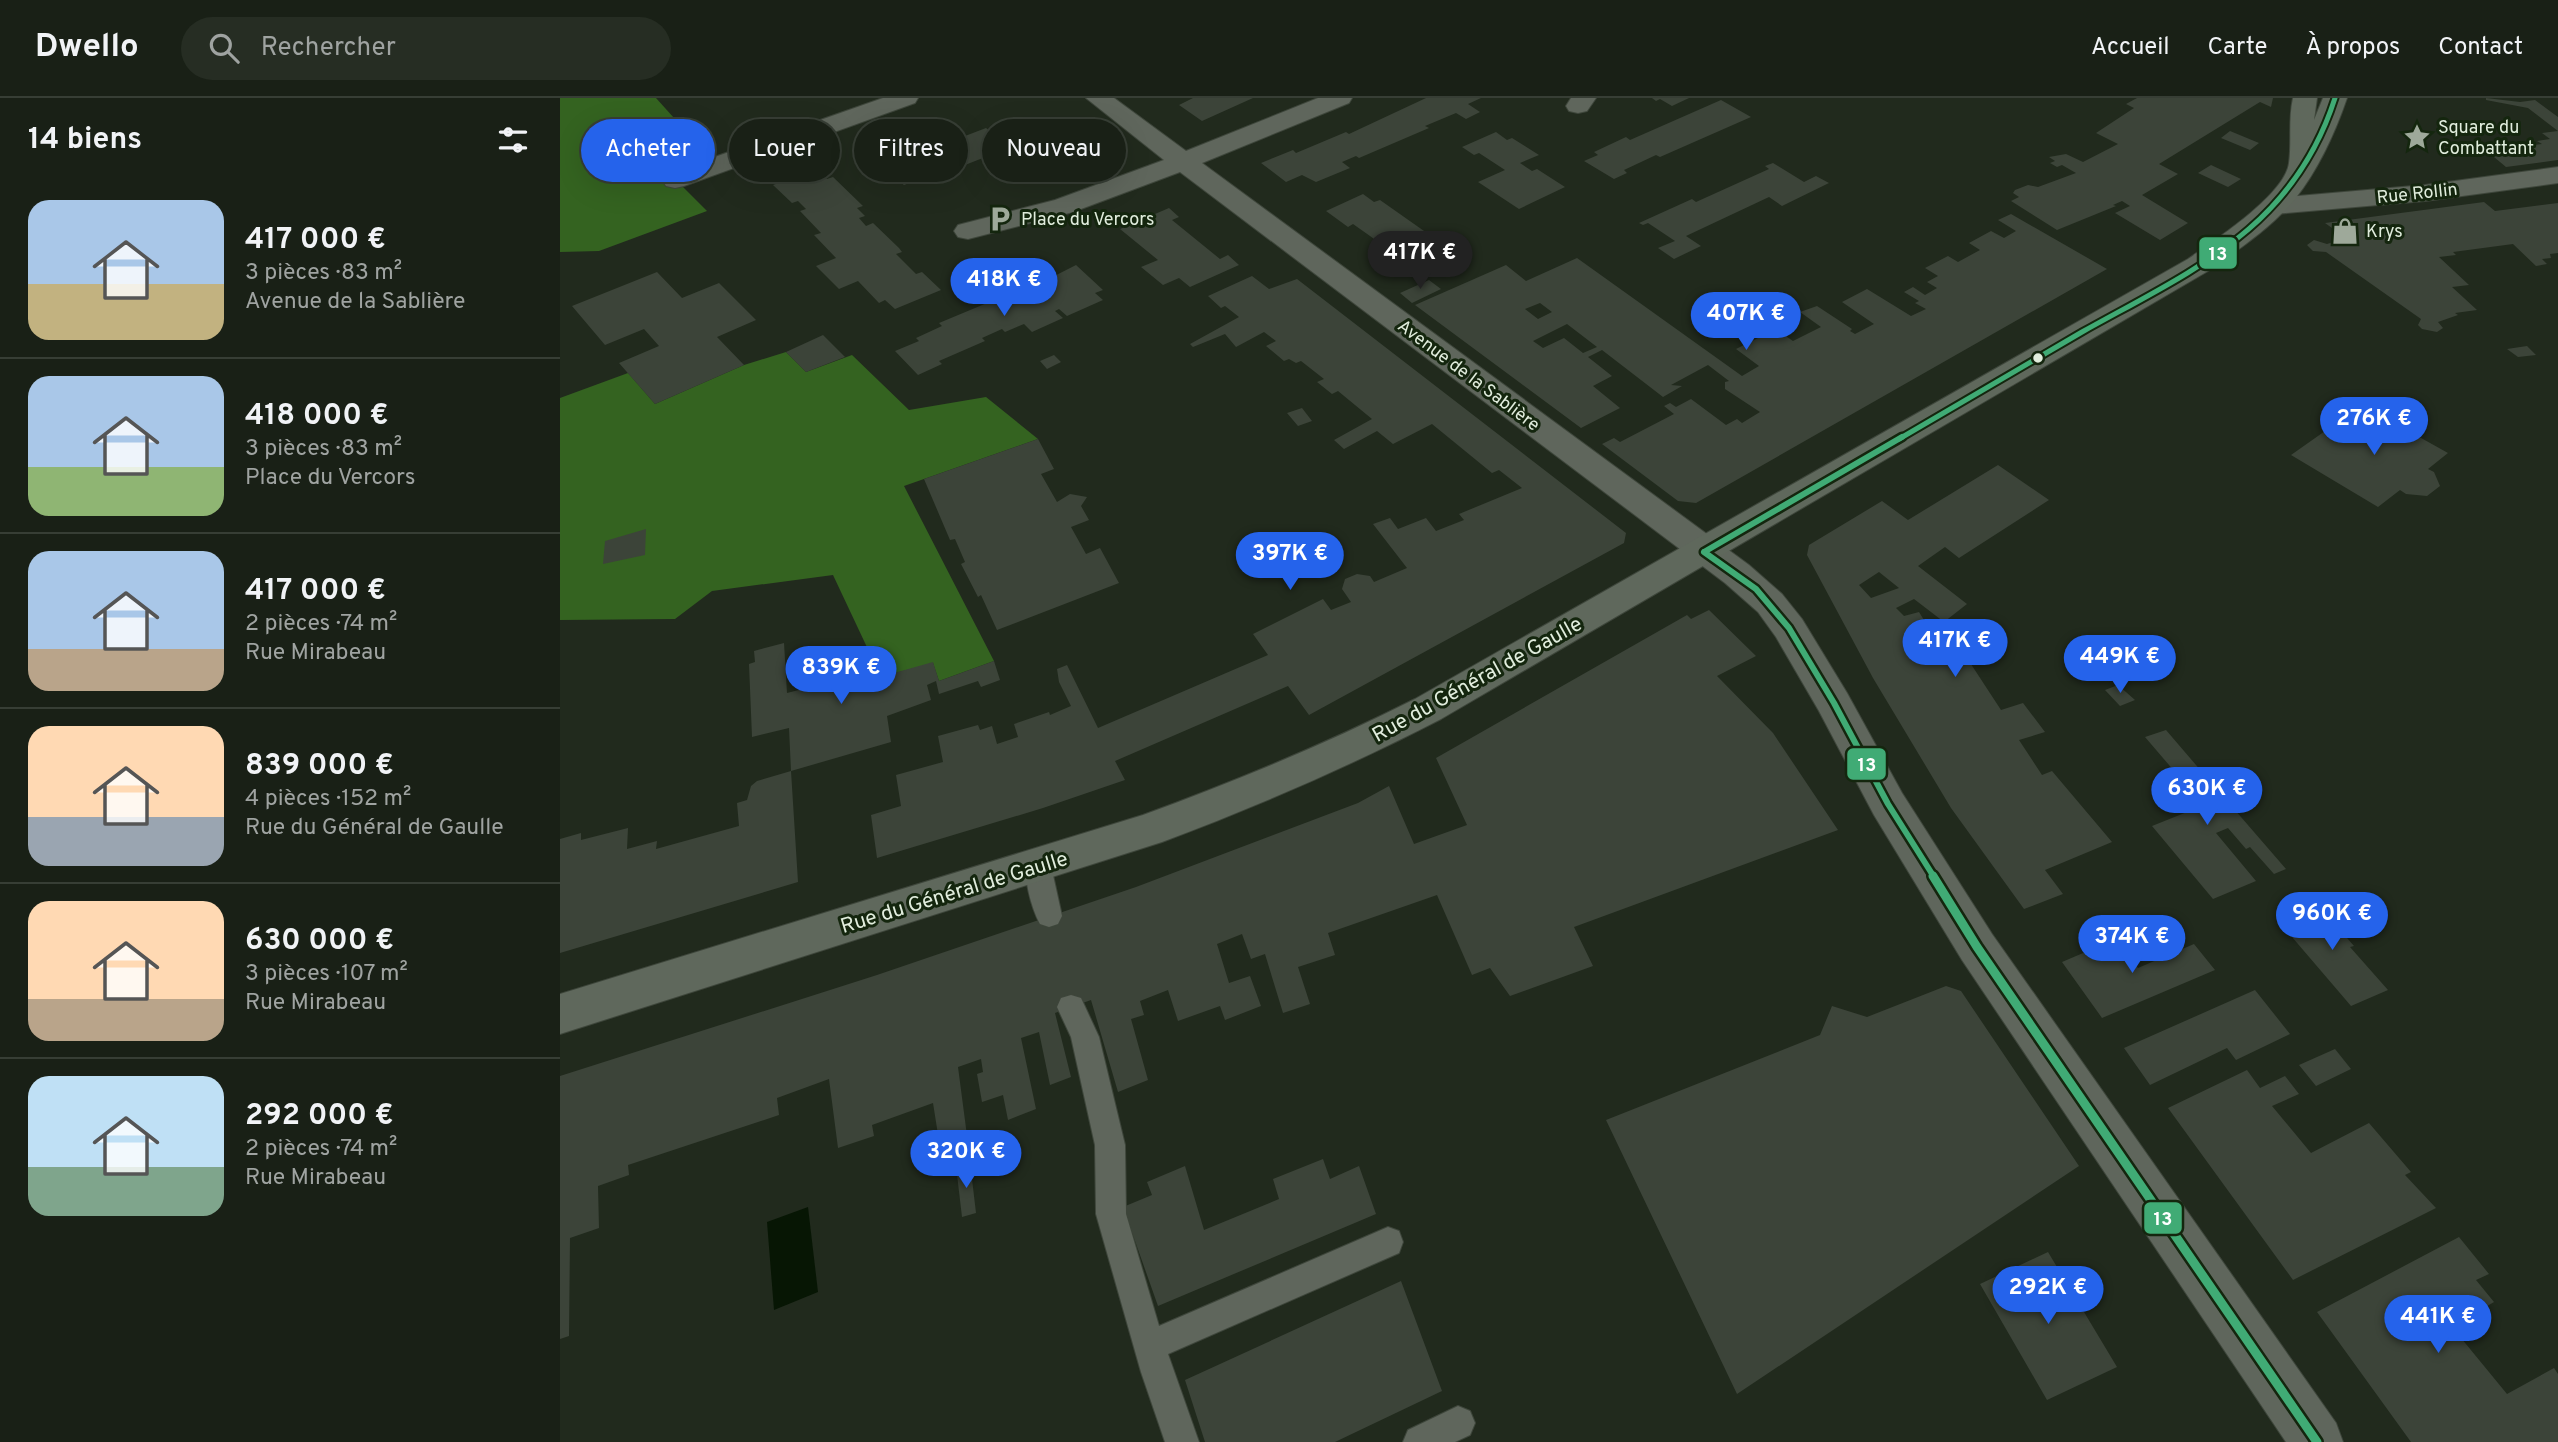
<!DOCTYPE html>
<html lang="fr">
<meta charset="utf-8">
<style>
:root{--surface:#192016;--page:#262d23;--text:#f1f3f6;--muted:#9fa3a1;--line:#373e35;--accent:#2563eb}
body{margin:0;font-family:Overpass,sans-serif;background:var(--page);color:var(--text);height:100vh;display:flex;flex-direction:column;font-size:26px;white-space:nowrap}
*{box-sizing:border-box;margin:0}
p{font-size:23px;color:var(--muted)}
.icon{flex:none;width:38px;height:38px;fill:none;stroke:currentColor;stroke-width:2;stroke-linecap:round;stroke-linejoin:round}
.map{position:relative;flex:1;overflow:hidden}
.details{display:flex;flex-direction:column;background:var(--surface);width:560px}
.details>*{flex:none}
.hud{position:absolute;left:21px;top:21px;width:665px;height:63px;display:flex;gap:14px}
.price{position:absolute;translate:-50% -60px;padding:0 16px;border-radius:24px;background:var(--accent);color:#fff;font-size:23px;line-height:46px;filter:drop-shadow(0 2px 4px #0008)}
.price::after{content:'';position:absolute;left:50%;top:42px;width:21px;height:16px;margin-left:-10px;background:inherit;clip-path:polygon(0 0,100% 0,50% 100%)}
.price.on{background:#222;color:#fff}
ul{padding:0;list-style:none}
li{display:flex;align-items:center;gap:21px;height:175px;padding:0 28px}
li+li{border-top:2px solid var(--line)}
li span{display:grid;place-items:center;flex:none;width:196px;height:140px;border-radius:21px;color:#555}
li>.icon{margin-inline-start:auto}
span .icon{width:84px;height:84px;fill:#fffc;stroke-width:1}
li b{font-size:30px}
h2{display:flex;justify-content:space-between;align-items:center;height:84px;padding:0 28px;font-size:30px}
.chip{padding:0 24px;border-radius:32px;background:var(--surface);box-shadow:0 7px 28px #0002,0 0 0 2px var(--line);font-size:24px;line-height:63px}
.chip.on{background:var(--accent);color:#fff}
header{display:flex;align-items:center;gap:42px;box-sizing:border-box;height:98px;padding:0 35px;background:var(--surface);border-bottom:2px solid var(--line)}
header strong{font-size:33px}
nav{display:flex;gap:38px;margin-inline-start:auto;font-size:24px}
.search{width:490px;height:63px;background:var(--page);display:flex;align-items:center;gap:18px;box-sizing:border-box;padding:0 24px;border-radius:38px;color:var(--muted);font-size:26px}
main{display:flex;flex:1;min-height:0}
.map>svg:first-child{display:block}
</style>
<header>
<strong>Dwello</strong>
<div class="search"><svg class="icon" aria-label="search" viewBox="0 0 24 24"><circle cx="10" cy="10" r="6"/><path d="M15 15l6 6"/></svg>Rechercher</div>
<nav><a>Accueil</a><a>Carte</a><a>À propos</a><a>Contact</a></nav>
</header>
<main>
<section class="details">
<h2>14 biens<svg class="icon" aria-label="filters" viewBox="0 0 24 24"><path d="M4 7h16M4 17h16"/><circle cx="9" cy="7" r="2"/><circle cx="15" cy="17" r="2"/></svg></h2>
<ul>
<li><span style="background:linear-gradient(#a9c7e8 60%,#c2b280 0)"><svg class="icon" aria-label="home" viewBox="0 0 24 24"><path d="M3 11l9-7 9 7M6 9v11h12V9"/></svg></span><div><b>417 000 €</b><p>3 pièces · 83 m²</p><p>Avenue de la Sablière</p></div></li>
<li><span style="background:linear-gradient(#a9c7e8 65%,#8fb573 0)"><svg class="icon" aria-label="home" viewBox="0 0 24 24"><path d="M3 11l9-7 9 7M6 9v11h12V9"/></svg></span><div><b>418 000 €</b><p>3 pièces · 83 m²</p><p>Place du Vercors</p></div></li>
<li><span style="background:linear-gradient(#a9c7e8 70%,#b9a48a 0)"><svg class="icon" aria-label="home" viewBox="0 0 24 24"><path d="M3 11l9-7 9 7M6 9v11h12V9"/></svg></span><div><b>417 000 €</b><p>2 pièces · 74 m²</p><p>Rue Mirabeau</p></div></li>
<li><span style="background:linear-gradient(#ffd9b3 65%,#9aa5b1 0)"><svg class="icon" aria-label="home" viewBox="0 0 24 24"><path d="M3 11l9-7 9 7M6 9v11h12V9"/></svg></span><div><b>839 000 €</b><p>4 pièces · 152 m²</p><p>Rue du Général de Gaulle</p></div></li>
<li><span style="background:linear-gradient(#ffd9b3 70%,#b9a48a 0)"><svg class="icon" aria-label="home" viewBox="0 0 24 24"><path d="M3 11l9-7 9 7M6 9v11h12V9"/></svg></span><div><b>630 000 €</b><p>3 pièces · 107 m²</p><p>Rue Mirabeau</p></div></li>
<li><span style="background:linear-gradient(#bfe0f5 65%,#7fa58c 0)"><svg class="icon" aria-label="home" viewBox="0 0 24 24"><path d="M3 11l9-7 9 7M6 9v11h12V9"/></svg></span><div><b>292 000 €</b><p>2 pièces · 74 m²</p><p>Rue Mirabeau</p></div></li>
</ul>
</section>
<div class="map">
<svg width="1998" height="1344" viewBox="0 0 1998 1344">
<rect width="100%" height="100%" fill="#212a1d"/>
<path fill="#346320" d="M 0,0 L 96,0 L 151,61 L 116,82 L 147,113 L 39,153 L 0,154 Z
M 226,254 L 246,274 L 292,257 L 349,312 L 426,299 L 478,341 L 344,388 L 434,563 L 379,583 L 373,565 L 321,579 L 273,477 L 152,493 L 115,521 L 0,522 L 0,300 L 68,275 L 95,306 L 184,267 Z"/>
<path fill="#071604" d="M 248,1109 L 258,1194 L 214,1212 L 207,1124 Z"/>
<path fill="#3c4439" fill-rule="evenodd" d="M 633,0 L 693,0 L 642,23 L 619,7 Z
M 866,0 L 921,0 L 908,6 L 920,14 L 906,21 L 896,15 L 865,28 L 869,30 L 799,60 L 796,58 L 782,64 L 790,70 L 756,84 L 742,77 L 726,84 L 701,65 L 733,52 L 736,55 L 786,34 L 789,36 Z
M 1092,0 L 1129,0 L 1112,8 L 1100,1 L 1096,3 Z
M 1577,0 L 1713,0 L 1711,9 L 1700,4 L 1599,66 L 1618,76 L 1582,97 L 1628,125 L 1600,142 L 1555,115 L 1570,108 L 1562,103 L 1553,107 L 1556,108 L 1497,132 L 1451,103 L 1459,99 L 1453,95 L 1455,92 L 1468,87 L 1478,89 L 1516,75 L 1502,67 L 1497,69 L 1490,65 L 1495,63 L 1489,59 L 1506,56 L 1523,64 L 1558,46 L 1536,35 L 1574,10 L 1566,6 Z
M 1926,0 L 1960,4 L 1975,2 L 1998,19 L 1998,33 L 1968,10 L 1926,2 Z
M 1161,2 L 1191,19 L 1100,59 L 1096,57 L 1064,72 L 1067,75 L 1054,81 L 1024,63 L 1038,57 L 1034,54 L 1066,39 L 1070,42 Z
M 426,30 L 447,47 L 426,56 L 428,58 L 364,83 L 360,81 L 344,87 L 324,69 Z
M 1670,33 L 1699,45 L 1690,52 L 1661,40 Z
M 1998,33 L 1998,62 L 1946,69 L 1916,44 L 1947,50 L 1982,46 L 1977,43 L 1990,41 L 1982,35 Z
M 936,34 L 947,42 L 952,40 L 979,57 L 960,65 L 972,73 L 977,71 L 1005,89 L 959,111 L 918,84 L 945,72 L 919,55 L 914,57 L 902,49 Z
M 518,40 L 544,60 L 528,67 L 524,64 L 486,79 L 464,61 Z
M 1213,65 L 1244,84 L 1256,78 L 1269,85 L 1222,108 L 1209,99 L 1126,138 L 1141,148 L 1114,161 L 1098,150 L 1115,143 L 1088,125 L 1083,127 L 1079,125 L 1132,101 L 1136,104 L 1209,71 L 1205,68 Z
M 1651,67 L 1681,81 L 1668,89 L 1638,75 Z
M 257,71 L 267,81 L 273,79 L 303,108 L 297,110 L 305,118 L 299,120 L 306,128 L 313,125 L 339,150 L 342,154 L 336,156 L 356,176 L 362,174 L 381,192 L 335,211 L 325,202 L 319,205 L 298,183 L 279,191 L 256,168 L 276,160 L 254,137 L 261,135 L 240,113 L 246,111 L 238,103 L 232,105 L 213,87 Z
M 803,96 L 814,104 L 820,102 L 874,140 L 880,137 L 894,146 L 845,170 L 821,152 L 826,150 L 810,138 L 793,126 L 788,129 L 766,113 Z
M 1924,104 L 1935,113 L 1998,105 L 1998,155 L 1990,156 L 1991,160 L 1982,161 L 1987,166 L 1976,168 L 1953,146 L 1893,154 L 1896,157 L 1879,159 L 1909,187 L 1892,189 L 1917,212 L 1895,215 L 1898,217 L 1878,224 L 1883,230 L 1877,234 L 1862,231 L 1858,227 L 1861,221 L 1766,154 L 1753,153 L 1747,147 L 1754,142 L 1767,146 L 1786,140 L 1765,125 Z
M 609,110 L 619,119 L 612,122 L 660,161 L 668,157 L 679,167 L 630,189 L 619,180 L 603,187 L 581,169 L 598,162 L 560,131 Z
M 1451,116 L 1547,171 L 1136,405 L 1118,403 L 1042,346 L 1054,340 L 1060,344 L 1114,316 L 1104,308 L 1110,305 L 1116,309 L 1131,301 L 1166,327 L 1177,321 L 1182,325 L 1200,314 L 1165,291 L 1165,284 L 1169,283 L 1148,267 L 1111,287 L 1122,288 L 1103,299 L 1042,252 L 1028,259 L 1052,278 L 1033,288 L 1060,310 L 1021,330 L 855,207 L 946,167 L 966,183 L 1017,160 L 1182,278 L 1199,268 L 1176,251 L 1200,239 L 1187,230 L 1202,222 L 1233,243 L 1261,229 L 1240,214 L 1257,208 L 1292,231 L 1290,233 L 1295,236 L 1314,226 L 1282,204 L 1307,191 L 1351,218 L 1366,211 L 1355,205 L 1359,203 L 1344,194 L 1353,189 L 1365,197 L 1377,190 L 1367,184 L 1378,178 L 1365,170 L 1388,158 L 1398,164 L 1420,152 L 1409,145 L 1431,133 L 1444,140 L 1456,133 L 1438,122 ZM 980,205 L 992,214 L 978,221 L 965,211 ZM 1007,226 L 1037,249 L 1023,255 L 1004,240 L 983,250 L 973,243 Z
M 516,167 L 543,192 L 535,195 L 543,202 L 507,218 L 499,211 L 495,213 L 503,220 L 472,234 L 464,226 L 445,234 L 442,231 L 422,240 L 425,243 L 379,263 L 382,266 L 358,277 L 335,253 L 359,243 L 356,240 L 382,228 L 379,225 L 451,195 L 455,198 Z
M 97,174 L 122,200 L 159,185 L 196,222 L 157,239 L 184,267 L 95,306 L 59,265 L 99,248 L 84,231 L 45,247 L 12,208 Z
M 692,178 L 709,191 L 737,181 L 1066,435 L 1064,445 L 749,617 L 728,588 L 555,663 L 565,682 L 483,710 L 317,760 L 311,717 L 341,708 L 336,677 L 383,664 L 378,638 L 418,627 L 420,632 L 432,628 L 437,646 L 458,639 L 454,626 L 489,614 L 490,617 L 511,608 L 499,584 L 497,571 L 507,567 L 538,630 L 708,557 L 693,536 L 763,501 L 771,512 L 791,504 L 782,491 L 785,481 L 797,476 L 810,478 L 814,484 L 847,470 L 813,426 L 830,420 L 838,431 L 866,420 L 876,433 L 904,422 L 899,416 L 962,390 L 939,372 L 932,375 L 872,326 L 833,346 L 817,333 L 784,351 L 774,342 L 812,321 L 778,293 L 772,296 L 757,284 L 764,281 L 741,263 L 736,265 L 729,261 L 724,263 L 706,248 L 716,243 L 704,234 L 676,249 L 665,236 L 633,249 L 630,246 L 679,219 L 665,208 L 661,210 L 648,198 Z
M 869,182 L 881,191 L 852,205 L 840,195 Z
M 263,237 L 285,259 L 246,274 L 226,254 Z
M 1967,248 L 1976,257 L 1958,259 L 1947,251 Z
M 494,257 L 501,264 L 487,271 L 480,263 Z
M 1802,307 L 1888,355 L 1868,371 L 1874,374 L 1880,388 L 1867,398 L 1846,396 L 1840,392 L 1818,409 L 1731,357 Z
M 742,310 L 752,323 L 738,328 L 727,315 Z
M 478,341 L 494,371 L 481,376 L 497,404 L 510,396 L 527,399 L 521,408 L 529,422 L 511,429 L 526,456 L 540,450 L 559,485 L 437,532 L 421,497 L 418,499 L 401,466 L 405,464 L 395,441 L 390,442 L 364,381 Z
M 1438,367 L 1489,402 L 1399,460 L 1385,449 L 1358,468 L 1407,506 L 1384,524 L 1354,501 L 1336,510 L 1344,518 L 1359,514 L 1386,558 L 1392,557 L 1385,546 L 1395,543 L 1388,537 L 1395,533 L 1419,549 L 1424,555 L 1407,560 L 1441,612 L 1463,605 L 1485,634 L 1459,642 L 1482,677 L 1492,673 L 1552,744 L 1485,772 L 1503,796 L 1464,811 L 1391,710 L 1313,580 L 1247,457 L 1249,447 L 1322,403 L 1348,422 ZM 1319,474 L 1339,490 L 1311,500 L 1299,487 Z
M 86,431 L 85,457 L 43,466 L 45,443 Z
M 1149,512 L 1196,558 L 1157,578 L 1213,635 L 1278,732 L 1014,829 L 1033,868 L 950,898 L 930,870 L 912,877 L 877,797 L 768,835 L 775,857 L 738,869 L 750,906 L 723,915 L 705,856 L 691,861 L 682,836 L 657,846 L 669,885 L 690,878 L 701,908 L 665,922 L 660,908 L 618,923 L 608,892 L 580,903 L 584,917 L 571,921 L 588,982 L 558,994 L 531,902 L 495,915 L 511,979 L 490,987 L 479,934 L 461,940 L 476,1011 L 448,1022 L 443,997 L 422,1004 L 417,976 L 423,974 L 421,961 L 398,969 L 409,1053 L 382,1062 L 373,1005 L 312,1027 L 314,1038 L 278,1050 L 269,981 L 217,1000 L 219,1017 L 68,1067 L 69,1077 L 38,1088 L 39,1130 L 10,1140 L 9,1238 L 0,1241 L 0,978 L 317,877 L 576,789 L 798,705 L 829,688 L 854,746 L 907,727 L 876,660 L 1127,517 L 1131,521 Z
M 224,545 L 227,595 L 266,585 L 274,592 L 373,564 L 379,583 L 434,563 L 440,582 L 421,589 L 418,583 L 379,596 L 376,583 L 367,587 L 371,602 L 327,618 L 331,644 L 231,673 L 229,630 L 192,639 L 189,566 L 195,564 L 194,553 Z
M 1558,587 L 1575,602 L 1560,608 L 1545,592 Z
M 1606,632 L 1636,667 L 1726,771 L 1714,776 L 1690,749 L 1686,751 L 1668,730 L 1656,735 L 1696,783 L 1653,801 L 1592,728 L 1637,710 L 1609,677 L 1615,674 L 1585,639 Z
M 231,673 L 238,784 L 0,855 L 0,741 L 21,735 L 21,742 L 68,730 L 67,751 L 97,743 L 96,751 L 179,728 L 177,705 L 187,702 L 191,688 L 197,683 Z
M 1749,796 L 1794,848 L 1790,849 L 1828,892 L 1791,908 L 1732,839 L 1743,834 L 1721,809 Z
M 1556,841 L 1578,870 L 1634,846 L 1655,872 L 1542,920 L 1502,864 Z
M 1386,888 L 1401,893 L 1519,1068 L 1177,1296 L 1046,1022 L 1260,937 L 1272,908 L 1307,919 Z
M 1695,892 L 1730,936 L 1676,962 L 1667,950 L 1590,987 L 1564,950 Z
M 1775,951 L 1791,971 L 1756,988 L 1739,967 Z
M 1687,972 L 1700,990 L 1725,978 L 1739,996 L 1712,1008 L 1751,1055 L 1809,1025 L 1851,1074 L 1845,1077 L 1876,1110 L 1733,1182 L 1608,1010 Z
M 763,1061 L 770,1081 L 799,1068 L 816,1116 L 598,1208 L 563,1109 L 592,1097 L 587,1084 L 625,1068 L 644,1132 L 719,1101 L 713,1081 Z
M 410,1064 L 416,1115 L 402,1119 L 396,1068 Z
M 1899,1139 L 1929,1176 L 1916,1182 L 1934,1204 L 1892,1229 L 1947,1296 L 1994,1270 L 1998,1276 L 1998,1344 L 1851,1344 L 1757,1214 Z
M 1488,1154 L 1557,1269 L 1487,1302 L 1420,1186 Z
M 841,1183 L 882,1293 L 775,1344 L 645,1344 L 625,1282 Z"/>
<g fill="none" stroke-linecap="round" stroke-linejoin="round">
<defs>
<path id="lane" d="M 478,757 L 487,760 L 491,768 L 502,818 L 498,826 L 489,829 L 480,826 C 472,811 461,776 469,760 Z
M 511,897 L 521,900 L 539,939 L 565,1047 L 566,1116 L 599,1228 L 828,1129 L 839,1133 L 843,1144 L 839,1155 L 608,1256 L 639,1344 L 605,1344 L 581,1274 L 536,1116 L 535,1047 L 511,939 L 497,909 L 501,900 Z
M 898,1308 L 910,1313 L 915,1325 L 910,1337 L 895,1344 L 843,1344 L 848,1332 Z"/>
<path id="street" d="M 323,0 L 358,0 L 355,5 L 124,88 L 115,90 L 106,88 L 102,82 L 106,76 Z
M 526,0 L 554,0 L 626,53 L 758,0 L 792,0 L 789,5 L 642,65 L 1189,467 L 1222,496 L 1242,521 L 1287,595 L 1342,695 L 1432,836 L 1776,1325 L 1783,1344 L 1726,1344 L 1402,862 L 1314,717 L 1259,613 L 1216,539 L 1198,514 L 1165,485 L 620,74 L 513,114 L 408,141 L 398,139 L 394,133 L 398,127 L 495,102 L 604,62 Z
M 1011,0 L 1036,0 L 1027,13 L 1018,15 L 1009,13 L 1006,8 Z
M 1998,69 L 1998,85 L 1865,103 L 1715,116 L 1706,114 L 1702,108 L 1706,102 L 1715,100 L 1865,87 Z"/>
<path id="secondary" d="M 1733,0 L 1757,0 L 1754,22 L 1763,0 L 1787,0 C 1775,35 1758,72 1735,101 C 1711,130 1679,151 1648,173 L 881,621 C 790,668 698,708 602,744 L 0,936 L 0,896 L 583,717 C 676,683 766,646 855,601 L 1628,161 C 1654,143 1725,97 1729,65 C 1732,43 1728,22 1733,0 Z"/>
</defs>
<use href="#lane" stroke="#3e463b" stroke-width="2"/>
<use href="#street" stroke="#3e463b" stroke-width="2"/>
<use href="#secondary" stroke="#3e463b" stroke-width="2"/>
<use href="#lane" fill="#5f665c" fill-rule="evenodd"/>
<use href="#street" fill="#5f665c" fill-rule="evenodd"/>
<use href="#secondary" fill="#5f685c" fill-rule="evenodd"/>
<defs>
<path id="bus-1-far2" d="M 1339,341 C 1400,305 1461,269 1522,234 C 1633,172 1733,131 1775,0"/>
<path id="bus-1-far1" d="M 1144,454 L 1196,491 L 1229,530 L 1274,605 L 1328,706 L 1374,779
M 1144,454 L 1342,339"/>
<path id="bus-1" d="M 1373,778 L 1417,849 L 1757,1344"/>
</defs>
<use href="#bus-1-far2" stroke="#14260e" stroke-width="9"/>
<use href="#bus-1-far1" stroke="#14260e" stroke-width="11"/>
<use href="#bus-1" stroke="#14260e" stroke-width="14"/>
<use href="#bus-1-far2" stroke="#40ab75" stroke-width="5"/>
<use href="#bus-1-far1" stroke="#40ab75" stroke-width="6"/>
<use href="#bus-1" stroke="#40ab75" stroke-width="9"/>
</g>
<defs>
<symbol id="sight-bare" viewBox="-9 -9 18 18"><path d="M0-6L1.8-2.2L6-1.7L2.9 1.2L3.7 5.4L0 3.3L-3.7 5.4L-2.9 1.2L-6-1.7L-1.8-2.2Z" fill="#9ea99a" stroke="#14260e" stroke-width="2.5" paint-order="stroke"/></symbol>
<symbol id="parking-bare" viewBox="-9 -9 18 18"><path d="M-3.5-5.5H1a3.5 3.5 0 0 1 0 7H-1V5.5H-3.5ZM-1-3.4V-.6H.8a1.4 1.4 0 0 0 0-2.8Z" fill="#9ea99a" stroke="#14260e" stroke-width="2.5" paint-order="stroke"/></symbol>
<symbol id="shop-bare" viewBox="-9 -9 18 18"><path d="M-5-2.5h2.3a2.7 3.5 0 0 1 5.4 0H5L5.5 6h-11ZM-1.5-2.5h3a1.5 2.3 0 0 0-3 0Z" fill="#9ea99a" stroke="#14260e" stroke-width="2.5" paint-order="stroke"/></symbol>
</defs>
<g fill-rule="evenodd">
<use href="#sight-bare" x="1838" y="20" width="38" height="38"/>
<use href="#parking-bare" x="421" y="102" width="38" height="38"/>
<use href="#shop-bare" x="1766" y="114" width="38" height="38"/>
</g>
<circle fill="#e1eddd" stroke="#14260e" stroke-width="2.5" cx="1478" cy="260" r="6"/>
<g text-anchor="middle" stroke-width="6" stroke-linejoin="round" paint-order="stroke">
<g font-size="18" fill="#e1eddd" stroke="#14260e" text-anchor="start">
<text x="1878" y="35">Square du<tspan x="1878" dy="21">Combattant</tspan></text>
<text x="461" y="127">Place du Vercors</text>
<text x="1806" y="139">Krys</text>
</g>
<g font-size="18" fill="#e1eddd" stroke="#14260e">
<text transform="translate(1857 95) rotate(-6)" y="6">Rue Rollin</text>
<text transform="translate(909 277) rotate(37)" y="6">Avenue de la Sablière</text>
</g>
<g font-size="21" fill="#e1eddd" stroke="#14260e">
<text transform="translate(917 581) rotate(-29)" y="7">Rue du Général de Gaulle</text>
<text transform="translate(394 794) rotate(-17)" y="7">Rue du Général de Gaulle</text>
</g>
</g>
<g stroke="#14260e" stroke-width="2.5">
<rect x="1638" y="138" width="40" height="34" rx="7" fill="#40ab75"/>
<rect x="1286" y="649" width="41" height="34" rx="7" fill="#40ab75"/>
<rect x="1583" y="1103" width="40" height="34" rx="7" fill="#40ab75"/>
</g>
<g font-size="19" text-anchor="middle" font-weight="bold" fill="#fff">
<text x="1658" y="162">13</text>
<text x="1307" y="673">13</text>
<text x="1603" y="1127">13</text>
</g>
</svg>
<b class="price on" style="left:860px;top:193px">417K €</b>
<b class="price" style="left:444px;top:220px">418K €</b>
<b class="price" style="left:1186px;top:254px">407K €</b>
<b class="price" style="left:1814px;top:359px">276K €</b>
<b class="price" style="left:730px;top:494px">397K €</b>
<b class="price" style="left:1395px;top:581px">417K €</b>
<b class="price" style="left:1560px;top:597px">449K €</b>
<b class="price" style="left:281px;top:608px">839K €</b>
<b class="price" style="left:1647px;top:729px">630K €</b>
<b class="price" style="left:1772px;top:854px">960K €</b>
<b class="price" style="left:1572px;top:877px">374K €</b>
<b class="price" style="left:406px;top:1092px">320K €</b>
<b class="price" style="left:1488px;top:1228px">292K €</b>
<b class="price" style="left:1878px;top:1257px">441K €</b>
<div class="hud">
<a class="chip on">Acheter</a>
<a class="chip">Louer</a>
<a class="chip">Filtres</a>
<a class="chip">Nouveau</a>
</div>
</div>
</main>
